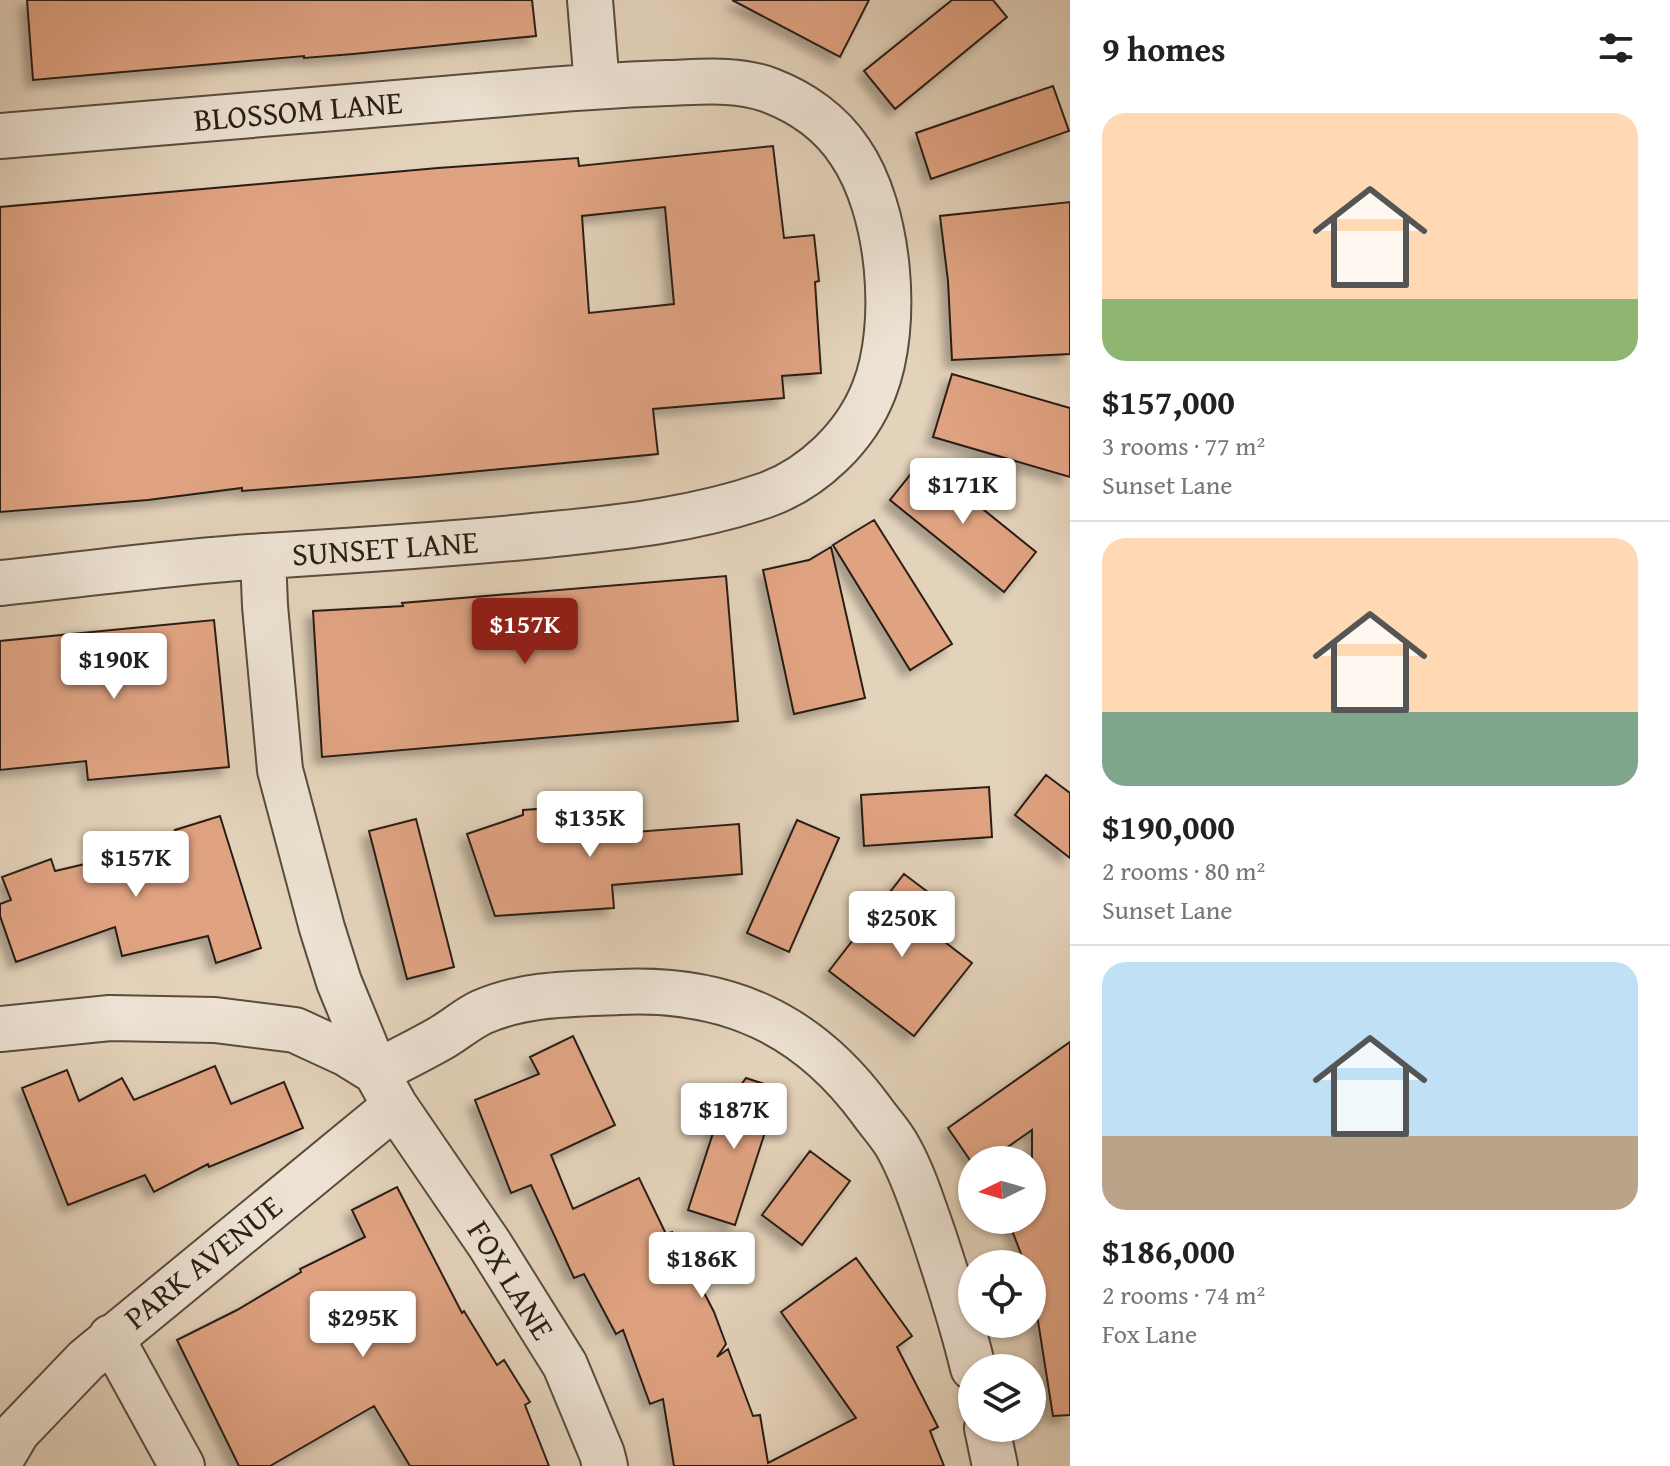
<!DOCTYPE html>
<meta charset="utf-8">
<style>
:root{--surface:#fff;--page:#f6f6f6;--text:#222;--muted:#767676;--line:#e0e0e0;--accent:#8f2418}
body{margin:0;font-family:"Gentium Book Plus",serif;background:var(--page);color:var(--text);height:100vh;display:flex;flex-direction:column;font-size:30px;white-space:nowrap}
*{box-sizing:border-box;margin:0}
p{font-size:26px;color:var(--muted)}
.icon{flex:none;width:44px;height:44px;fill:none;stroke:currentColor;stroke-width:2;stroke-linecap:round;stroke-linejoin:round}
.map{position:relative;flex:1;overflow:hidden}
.sheet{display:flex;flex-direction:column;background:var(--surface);width:600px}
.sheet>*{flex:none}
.needle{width:52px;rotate:265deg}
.fabs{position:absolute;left:958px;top:1146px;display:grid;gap:16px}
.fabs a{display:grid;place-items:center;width:88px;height:88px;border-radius:50%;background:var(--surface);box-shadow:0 2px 6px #0004;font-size:40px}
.price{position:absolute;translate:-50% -68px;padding:0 18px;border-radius:8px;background:#fff;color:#222;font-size:26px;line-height:52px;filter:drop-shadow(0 2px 4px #0008)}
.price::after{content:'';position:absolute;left:50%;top:48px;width:24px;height:18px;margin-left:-12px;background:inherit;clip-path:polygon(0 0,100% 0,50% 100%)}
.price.active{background:var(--accent);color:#fff}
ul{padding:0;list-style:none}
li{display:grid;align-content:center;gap:16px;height:424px;padding:0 32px}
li+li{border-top:2px solid var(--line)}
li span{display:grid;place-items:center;height:248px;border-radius:24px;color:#555}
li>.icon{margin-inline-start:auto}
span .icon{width:144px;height:144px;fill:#fffc;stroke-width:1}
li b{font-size:34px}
h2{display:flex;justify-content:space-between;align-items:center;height:96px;padding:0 32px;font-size:34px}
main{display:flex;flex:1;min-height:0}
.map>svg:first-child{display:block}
</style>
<main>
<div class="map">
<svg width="1070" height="1466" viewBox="0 0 1070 1466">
<defs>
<filter id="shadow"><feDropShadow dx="-7" dy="7" stdDeviation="4" flood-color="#0004"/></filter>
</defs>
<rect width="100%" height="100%" fill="#e4d3bb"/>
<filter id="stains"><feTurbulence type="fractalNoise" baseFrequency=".0025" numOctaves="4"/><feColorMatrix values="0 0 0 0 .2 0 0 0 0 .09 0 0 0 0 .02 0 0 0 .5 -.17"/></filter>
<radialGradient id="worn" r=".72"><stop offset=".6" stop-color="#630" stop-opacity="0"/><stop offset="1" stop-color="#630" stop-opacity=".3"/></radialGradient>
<path fill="#e0a382" stroke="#291f15" stroke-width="2" fill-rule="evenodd" filter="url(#shadow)" d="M 27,0 L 532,0 L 536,36 L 353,54 L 304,58 L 304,56 L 33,80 Z
M 732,0 L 869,0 L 840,57 Z
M 952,0 L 993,0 L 1007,17 L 895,109 L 864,71 Z
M 1053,86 L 1069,131 L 931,179 L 916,133 Z
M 773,146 L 784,238 L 814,235 L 819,281 L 815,282 L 821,373 L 782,376 L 784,398 L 653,409 L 658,454 L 417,477 L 242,491 L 242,488 L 148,500 L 0,512 L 0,207 L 438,168 L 578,158 L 579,166 ZM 665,207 L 674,304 L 589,313 L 582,216 Z
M 1070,202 L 1070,354 L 952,360 L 948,281 L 940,216 Z
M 952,374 L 1070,408 L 1070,477 L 933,437 Z
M 922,460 L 1036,552 L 1004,592 L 890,500 Z
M 874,520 L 952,644 L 910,670 L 833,545 Z
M 831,547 L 865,698 L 794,714 L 763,570 L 809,560 Z
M 726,576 L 738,721 L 322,757 L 313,611 L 403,606 L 402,603 Z
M 214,620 L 229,767 L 88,780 L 86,761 L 0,770 L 0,641 Z
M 1046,775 L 1070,793 L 1070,858 L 1015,815 Z
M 989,787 L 992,837 L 864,846 L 861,795 Z
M 607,804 L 609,834 L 739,824 L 742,874 L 612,885 L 614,908 L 495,916 L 467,834 L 523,815 L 523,810 Z
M 220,816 L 261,948 L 216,963 L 208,936 L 122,956 L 115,927 L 16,962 L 0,916 L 0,904 L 11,900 L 2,877 L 51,859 L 55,871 L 179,842 L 175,830 Z
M 416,819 L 454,967 L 407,979 L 369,831 Z
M 797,820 L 839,838 L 789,952 L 747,933 Z
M 904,874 L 937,899 L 919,922 L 972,963 L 914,1036 L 829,971 Z
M 573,1036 L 615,1125 L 551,1155 L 573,1209 L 639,1178 L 666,1234 L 672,1232 L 673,1256 L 678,1242 L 714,1312 L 726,1344 L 717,1357 L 728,1349 L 753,1416 L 760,1415 L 768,1463 L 856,1418 L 781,1312 L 856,1258 L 912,1336 L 897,1347 L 938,1427 L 930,1431 L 944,1466 L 674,1466 L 663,1399 L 650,1404 L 623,1330 L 616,1334 L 584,1274 L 574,1278 L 531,1185 L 511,1193 L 475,1100 L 539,1074 L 530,1057 Z
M 1070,1042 L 1070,1415 L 1053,1416 L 1035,1302 L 1032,1303 L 1032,1264 L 1025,1264 L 1008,1220 L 1032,1220 L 1032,1130 L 989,1160 L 972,1160 L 972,1163 L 948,1128 Z
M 215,1066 L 231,1104 L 284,1082 L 303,1128 L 209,1167 L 208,1164 L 154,1192 L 145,1175 L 68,1205 L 22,1088 L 67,1070 L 79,1101 L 122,1078 L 134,1100 Z
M 746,1078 L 779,1089 L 735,1225 L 688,1210 L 729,1084 L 738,1089 Z
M 810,1151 L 850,1181 L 802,1245 L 762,1215 Z
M 397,1187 L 462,1313 L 464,1311 L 497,1365 L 504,1360 L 530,1402 L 525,1405 L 549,1466 L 410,1466 L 374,1406 L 270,1466 L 239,1466 L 177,1340 L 237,1310 L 301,1272 L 300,1269 L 365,1237 L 352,1210 Z"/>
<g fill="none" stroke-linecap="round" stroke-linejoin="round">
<defs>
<path id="minor" d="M 590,0 L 597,86
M 0,136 C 168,122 335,108 503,94 C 558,89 612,85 667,83 C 701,82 737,78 769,90 C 801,102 831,123 850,152 C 890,210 900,325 874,390 C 856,437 813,478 766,495 C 697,519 625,527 554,534 C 458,544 362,550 266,556 C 178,561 89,574 0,583
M 263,556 L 265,606 L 280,770 L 322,928 L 339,982 L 376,1072 L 395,1106 L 490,1245 L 565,1365 L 602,1454 L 605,1466
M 0,1029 L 110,1018 L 215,1020 L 295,1030 L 347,1054 L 376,1072 C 398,1061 420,1050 441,1038 C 455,1030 467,1019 482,1012 C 526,993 572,994 619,992 C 726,987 807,1023 871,1110 C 880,1123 892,1135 899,1149 C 914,1176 923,1206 933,1234 C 948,1279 962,1322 973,1368
M 111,1337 L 182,1466
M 987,1428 L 995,1466
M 0,1461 L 17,1432 L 86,1360 L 395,1106"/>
</defs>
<use href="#minor" stroke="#584c3e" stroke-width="48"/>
<use href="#minor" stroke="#ede2d3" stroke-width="44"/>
</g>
<g text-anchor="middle" stroke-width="8" stroke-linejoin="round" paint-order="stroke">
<g font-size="32" fill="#291f15" stroke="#ede2d3">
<text transform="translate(298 111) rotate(-5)" y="11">BLOSSOM LANE</text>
<text transform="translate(385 548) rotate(-4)" y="11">SUNSET LANE</text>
<text transform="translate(203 1262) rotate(-39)" y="11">PARK AVENUE</text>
<text transform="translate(511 1280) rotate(58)" y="11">FOX LANE</text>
</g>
</g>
<rect width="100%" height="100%" filter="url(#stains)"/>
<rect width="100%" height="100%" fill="url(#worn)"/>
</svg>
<div class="fabs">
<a><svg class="needle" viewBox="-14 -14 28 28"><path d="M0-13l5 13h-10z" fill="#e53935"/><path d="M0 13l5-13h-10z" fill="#767676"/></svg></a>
<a><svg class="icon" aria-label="locate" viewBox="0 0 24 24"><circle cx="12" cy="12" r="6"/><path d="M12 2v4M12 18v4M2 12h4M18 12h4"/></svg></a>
<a><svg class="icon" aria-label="layers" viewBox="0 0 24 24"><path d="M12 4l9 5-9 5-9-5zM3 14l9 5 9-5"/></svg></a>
</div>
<b class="price" style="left:963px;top:526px">$171K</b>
<b class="price active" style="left:525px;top:666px">$157K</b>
<b class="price" style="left:114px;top:701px">$190K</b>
<b class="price" style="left:590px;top:859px">$135K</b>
<b class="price" style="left:136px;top:899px">$157K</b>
<b class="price" style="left:902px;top:959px">$250K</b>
<b class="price" style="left:734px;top:1151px">$187K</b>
<b class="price" style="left:702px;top:1300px">$186K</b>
<b class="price" style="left:363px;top:1359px">$295K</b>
</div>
<section class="sheet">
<h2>9 homes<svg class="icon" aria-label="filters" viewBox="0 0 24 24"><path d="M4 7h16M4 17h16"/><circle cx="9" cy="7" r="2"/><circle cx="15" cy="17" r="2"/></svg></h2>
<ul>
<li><span style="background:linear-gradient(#ffd9b3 75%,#8fb573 0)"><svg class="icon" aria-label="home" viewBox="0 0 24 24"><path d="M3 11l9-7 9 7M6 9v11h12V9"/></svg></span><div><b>$157,000</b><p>3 rooms · 77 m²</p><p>Sunset Lane</p></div></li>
<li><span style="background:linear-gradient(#ffd9b3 70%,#7fa58c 0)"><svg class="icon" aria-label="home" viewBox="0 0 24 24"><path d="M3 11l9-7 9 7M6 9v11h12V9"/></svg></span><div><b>$190,000</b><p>2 rooms · 80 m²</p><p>Sunset Lane</p></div></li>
<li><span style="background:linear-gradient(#bfe0f5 70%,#b9a48a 0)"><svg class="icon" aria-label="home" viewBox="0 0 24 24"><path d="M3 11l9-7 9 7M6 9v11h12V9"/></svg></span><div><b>$186,000</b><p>2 rooms · 74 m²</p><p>Fox Lane</p></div></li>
</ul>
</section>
</main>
